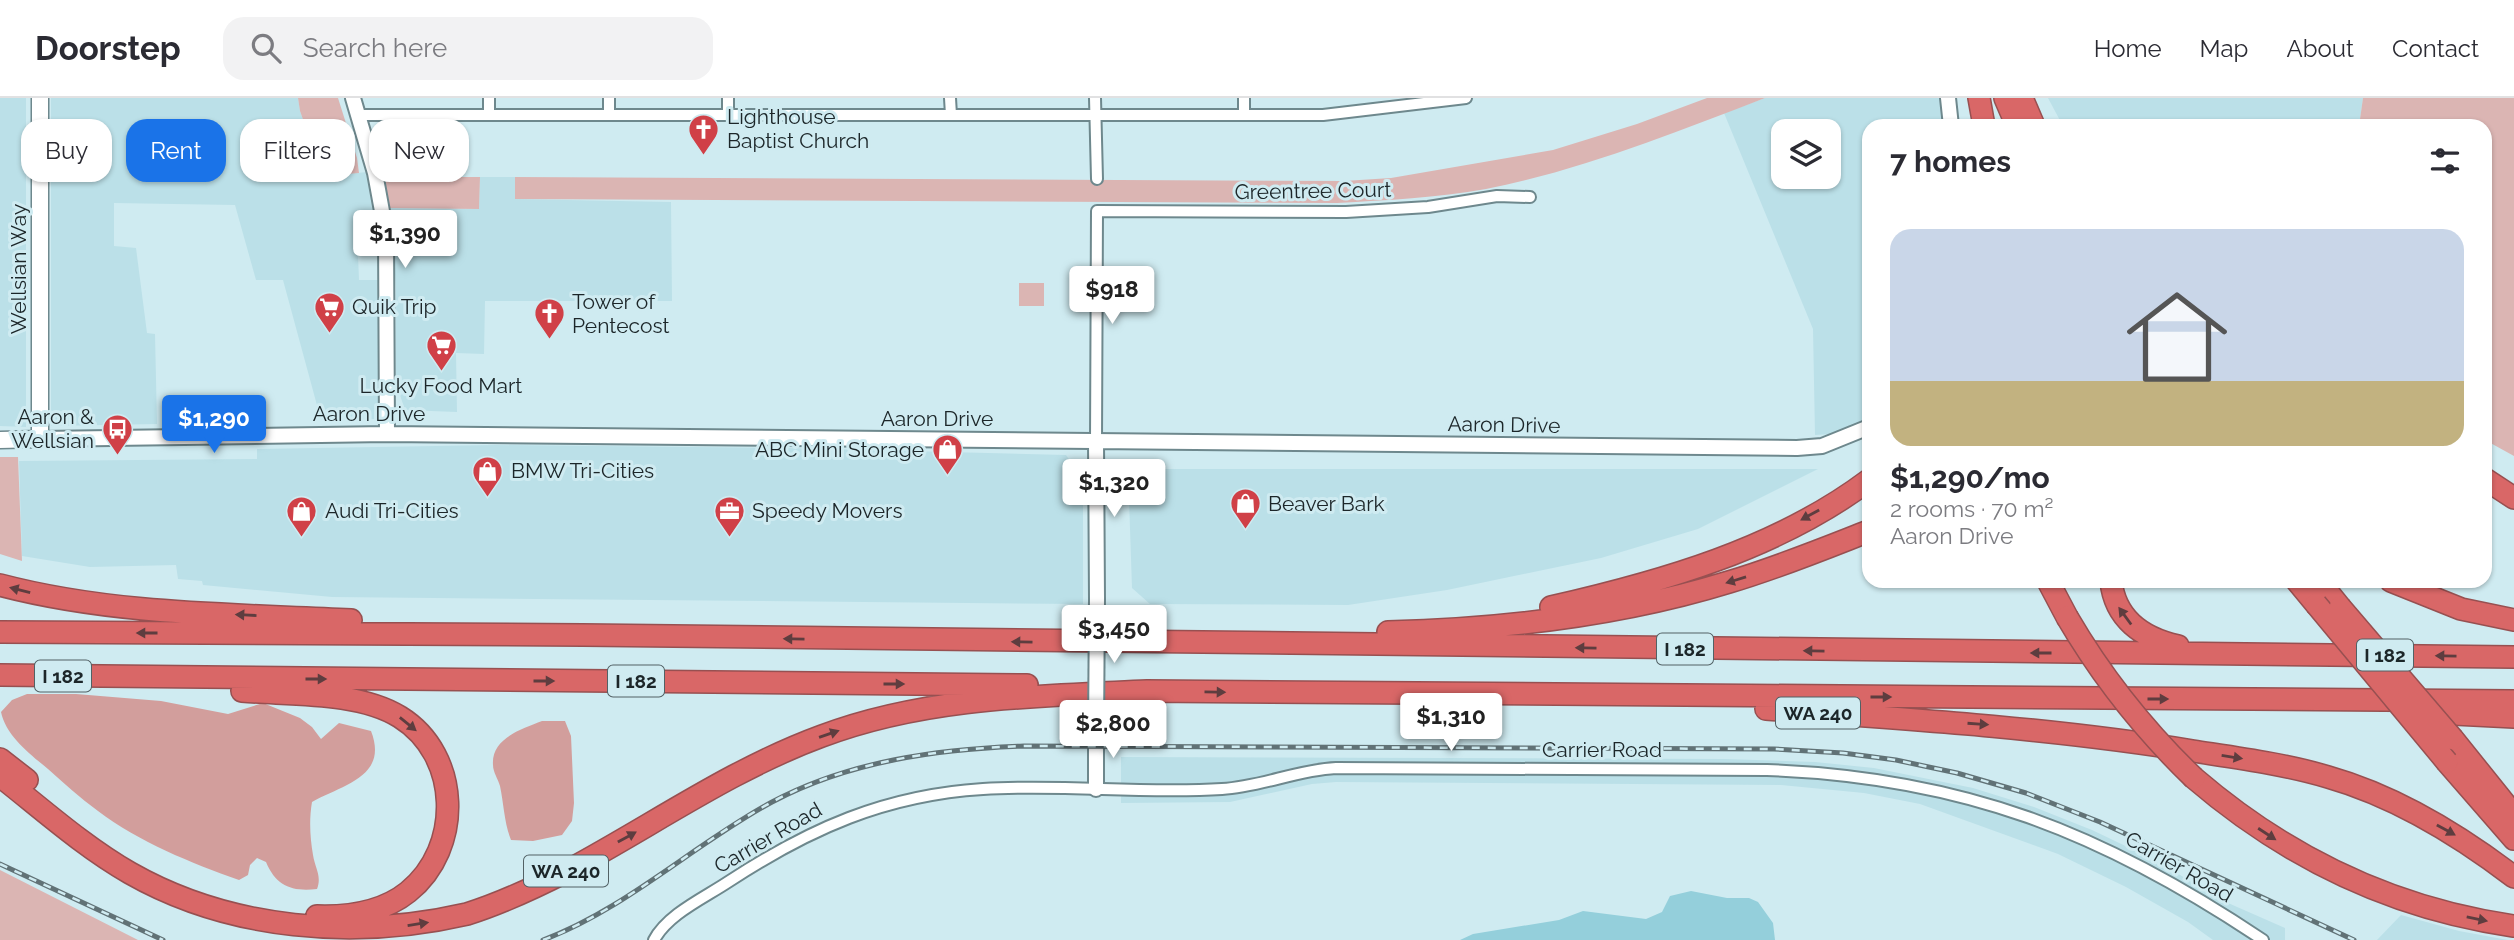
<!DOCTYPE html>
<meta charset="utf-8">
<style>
:root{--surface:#fff;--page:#f2f2f3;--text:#2b2b33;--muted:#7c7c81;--line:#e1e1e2;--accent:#1a73e8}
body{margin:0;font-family:Raleway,sans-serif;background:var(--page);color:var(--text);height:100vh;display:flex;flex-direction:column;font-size:26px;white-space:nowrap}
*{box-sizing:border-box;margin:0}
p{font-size:23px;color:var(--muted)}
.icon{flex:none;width:38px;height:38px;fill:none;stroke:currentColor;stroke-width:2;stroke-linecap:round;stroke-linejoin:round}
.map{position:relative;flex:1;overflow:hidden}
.details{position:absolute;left:1862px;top:21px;width:630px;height:469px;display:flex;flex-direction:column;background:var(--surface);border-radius:21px;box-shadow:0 2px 5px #0004}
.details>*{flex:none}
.banner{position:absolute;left:21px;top:21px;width:665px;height:63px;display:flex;gap:14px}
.buttons{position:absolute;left:1771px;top:21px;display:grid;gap:14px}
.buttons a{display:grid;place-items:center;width:70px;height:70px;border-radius:14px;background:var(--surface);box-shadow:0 2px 5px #0004;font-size:35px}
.price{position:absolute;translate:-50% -60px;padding:0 16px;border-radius:7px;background:#fff;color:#222;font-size:23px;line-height:46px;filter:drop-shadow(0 2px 4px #0008)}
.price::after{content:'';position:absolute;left:50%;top:42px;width:21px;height:16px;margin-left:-10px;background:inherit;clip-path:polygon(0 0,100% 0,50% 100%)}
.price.on{background:var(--accent);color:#fff}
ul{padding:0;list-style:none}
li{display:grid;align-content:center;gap:14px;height:371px;padding:0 28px}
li+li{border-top:2px solid var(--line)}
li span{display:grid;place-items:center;height:217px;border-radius:21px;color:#555}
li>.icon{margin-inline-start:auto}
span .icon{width:126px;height:126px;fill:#fffc;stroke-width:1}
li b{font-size:30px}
h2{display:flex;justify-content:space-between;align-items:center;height:84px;padding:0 28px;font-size:30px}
.tag{padding:0 24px;border-radius:21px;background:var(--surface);box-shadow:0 2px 5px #0004;font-size:24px;line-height:63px}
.tag.on{background:var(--accent);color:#fff}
header{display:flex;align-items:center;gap:42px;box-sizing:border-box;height:98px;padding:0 35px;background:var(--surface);border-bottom:2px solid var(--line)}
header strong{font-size:33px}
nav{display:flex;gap:38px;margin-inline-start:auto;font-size:24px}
.search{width:490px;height:63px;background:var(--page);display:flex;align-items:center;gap:18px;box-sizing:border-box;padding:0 24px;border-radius:21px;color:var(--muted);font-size:26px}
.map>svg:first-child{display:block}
</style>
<header>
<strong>Doorstep</strong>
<div class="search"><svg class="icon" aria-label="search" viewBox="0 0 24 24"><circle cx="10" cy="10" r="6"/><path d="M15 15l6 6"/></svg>Search here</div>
<nav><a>Home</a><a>Map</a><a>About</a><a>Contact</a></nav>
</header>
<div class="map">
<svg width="2514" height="842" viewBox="0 0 2514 842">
<rect width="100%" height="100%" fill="#cfebf1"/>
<path fill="#bbe0e8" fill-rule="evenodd" d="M 0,0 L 26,0 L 26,329 L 0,328 Z
M 51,0 L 298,0 L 300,13 L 323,78 L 368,74 L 377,130 L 357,132 L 359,182 L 379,182 L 378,321 L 321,322 L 283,182 L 256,182 L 235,107 L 114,105 L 114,148 L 136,150 L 147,235 L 155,236 L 157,326 L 51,328 Z
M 1765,0 L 1941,0 L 1944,28 L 1869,28 L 1869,320 L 1831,336 L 1815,337 L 1813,231 L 1724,15 ZM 1783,33 L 1829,33 L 1829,79 L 1783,79 Z
M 2048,0 L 2363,0 L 2359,28 L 2063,28 Z
M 480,79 L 515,79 L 516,101 L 671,104 L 672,203 L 485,203 L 484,256 L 456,255 L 457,314 L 405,312 L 396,285 L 396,190 L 390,110 L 479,111 Z
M 496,347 L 787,350 L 1066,357 L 1083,381 L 1083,506 L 332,499 L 203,487 L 202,483 L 178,481 L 176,467 L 90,469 L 22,458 L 19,363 L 257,361 L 257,351 Z
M 1128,371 L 1818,371 L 1698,431 L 1601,460 L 1447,492 L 1348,507 L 1150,506 L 1132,490 Z
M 1121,659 L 1724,661 L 1815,664 L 1874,670 L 1973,690 L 2034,709 L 2092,732 L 2159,764 L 2219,801 L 2285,830 L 2285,842 L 2213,842 L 2188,824 L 2126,789 L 2058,756 L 1920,706 L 1864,695 L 1781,687 L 1336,684 L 1312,686 L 1230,704 L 1121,705 Z
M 2401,817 L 2459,833 L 2508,842 L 2377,842 Z"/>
<path fill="#dbb5b3" d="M 298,0 L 338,0 L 357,60 L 359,75 L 323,78 L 300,13 Z
M 1707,0 L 1765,0 C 1674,35 1582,72 1486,91 C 1437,100 1387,102 1337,105 L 515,101 L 515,79 L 1344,83 L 1391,80 L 1553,52 L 1637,26 Z
M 2363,0 L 2514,0 L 2514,358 L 2485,342 L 2485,28 L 2359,28 Z
M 384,79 L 480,79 L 479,111 L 390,110 Z
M 1019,185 L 1044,185 L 1044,208 L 1019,208 Z
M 0,359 L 18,359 L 22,463 L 0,456 Z
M 0,772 L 138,842 L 0,842 Z"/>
<path fill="#d29e9c" d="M 27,596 L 76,596 L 161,603 L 228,616 L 263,605 L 300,620 L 312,629 L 321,641 L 339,625 L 371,633 C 389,679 342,687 312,704 C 309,722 310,739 313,757 C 315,770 322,778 317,791 C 292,794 276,788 266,764 L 257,760 L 250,767 L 248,777 L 239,782 C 191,765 139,744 98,713 C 80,700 64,685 48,671 C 30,656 6,638 1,614 L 12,602 Z
M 542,623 L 565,623 L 571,638 L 574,705 L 572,723 L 562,737 L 533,743 L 511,742 C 504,724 504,707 500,688 C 498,681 493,674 493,667 C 491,640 522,631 542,623 Z"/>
<path fill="#94cfdb" d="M 1691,793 L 1727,800 L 1749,800 L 1758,804 L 1773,825 L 1775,842 L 1460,842 L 1473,836 L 1559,822 L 1583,813 L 1646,821 L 1662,814 L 1670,798 Z"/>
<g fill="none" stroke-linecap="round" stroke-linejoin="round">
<defs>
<path id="minor" d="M 489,0 L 489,16
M 609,0 L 609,17
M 728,0 L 728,17
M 950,0 L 951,17
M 1095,0 L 1097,81
M 358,17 L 1323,17 L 1466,0
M 1244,17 L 1244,0
M 1096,343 L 1097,113 L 1346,114 L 1428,109 L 1497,98 L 1530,99
M 654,842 C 668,816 704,800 728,784 C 809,731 885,697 983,691 C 1062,686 1142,696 1222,691 C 1261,689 1296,672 1336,670 L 1767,672 C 1962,679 2102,734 2263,842"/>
<path id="tertiary" d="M 353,0 L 375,75 L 386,135 L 387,336
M 1948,0 L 1951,28
M 40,341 L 387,336 L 1797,350 L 1822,348 L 1869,329
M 1096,343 L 1097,500
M 1096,691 L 1096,633"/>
<path id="secondary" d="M 0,342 L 40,341 L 40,0"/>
<path id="motorway" d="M 1979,0 L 1984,28
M 2005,0 L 2017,28
M 2022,0 L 2034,28
M 2485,381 L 2514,400
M 2048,483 L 2067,519
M 2111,483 C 2115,521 2142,540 2178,548
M 2297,483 L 2316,506
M 2319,483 L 2340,509
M 2391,483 L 2461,511 L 2514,522
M 0,487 C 114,517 234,516 351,522
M 1551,509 C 1661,484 1777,451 1869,382
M 0,534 L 583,537 L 2514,559
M 1388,534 C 1503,531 1619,518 1729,484 C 1777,470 1823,451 1869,433
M 0,577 L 1027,587
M 242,593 C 289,597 359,593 400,619 C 461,657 463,750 408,794 C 383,814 348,819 317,818
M 1766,611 C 1909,621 2051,630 2193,653 C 2238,660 2284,666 2328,679 C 2395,698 2459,737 2514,779
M 2454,616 L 2514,619
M 2453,641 L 2514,717
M 0,661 L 27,682
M 2447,664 L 2514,741
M 0,678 C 42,711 83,748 130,775 C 230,832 355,842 467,816 C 502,805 536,789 569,772 C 653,727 732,671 822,638 C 925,599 1038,598 1147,593 L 2514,603
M 2194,680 C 2286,759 2394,811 2514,828"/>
</defs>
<use href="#minor" stroke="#6e888d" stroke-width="14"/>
<use href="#tertiary" stroke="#6e888d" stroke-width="18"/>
<use href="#secondary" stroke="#6e888d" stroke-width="19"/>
<use href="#motorway" stroke="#975051" stroke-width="24"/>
<use href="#minor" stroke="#fff" stroke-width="10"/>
<use href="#tertiary" stroke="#fff" stroke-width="14"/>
<use href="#secondary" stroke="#fff" stroke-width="16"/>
<use href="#motorway" stroke="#d96767" stroke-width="21"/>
<defs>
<path id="rail" d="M 0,766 L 163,842
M 543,842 C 626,811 694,746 772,704 C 849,663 938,651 1024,648 L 1774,651 L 1843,655 L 1896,662 L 1957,675 L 2026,695 L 2100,724 L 2354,842"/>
</defs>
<use href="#rail" stroke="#617276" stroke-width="5"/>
<use href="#rail" stroke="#cfebf1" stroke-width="2.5" stroke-dasharray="8" stroke-linecap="butt"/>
<defs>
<path id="tertiary-bridge" d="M 1096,633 L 1097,500"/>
<path id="motorway-bridge" d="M 2316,506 L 2447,664
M 2340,509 L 2453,641
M 2067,519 C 2102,579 2143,631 2194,680"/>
</defs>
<use href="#tertiary-bridge" stroke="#6e888d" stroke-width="18" stroke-linecap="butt"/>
<use href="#motorway-bridge" stroke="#975051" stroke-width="24" stroke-linecap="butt"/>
<use href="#tertiary-bridge" stroke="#fff" stroke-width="14"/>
<use href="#motorway-bridge" stroke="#d96767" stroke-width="21"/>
</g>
<defs><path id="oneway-solid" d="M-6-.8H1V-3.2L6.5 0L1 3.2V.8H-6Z" transform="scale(1.75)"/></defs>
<g fill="#5e3d3f">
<use href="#oneway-solid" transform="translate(1810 417) rotate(151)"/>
<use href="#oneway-solid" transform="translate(1736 482) rotate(163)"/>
<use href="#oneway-solid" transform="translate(20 492) rotate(-166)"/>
<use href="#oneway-solid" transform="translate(246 517) rotate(-177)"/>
<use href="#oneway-solid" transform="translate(2125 518) rotate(-126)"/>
<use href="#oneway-solid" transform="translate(147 535) rotate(-180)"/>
<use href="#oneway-solid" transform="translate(794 541) rotate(-179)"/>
<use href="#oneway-solid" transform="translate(1022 544) rotate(-179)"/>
<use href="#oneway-solid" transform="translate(1586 550) rotate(-179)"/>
<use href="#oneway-solid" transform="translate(1814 553) rotate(-179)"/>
<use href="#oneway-solid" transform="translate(2041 555) rotate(-180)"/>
<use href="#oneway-solid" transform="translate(2446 558) rotate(-179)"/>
<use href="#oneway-solid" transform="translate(316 581)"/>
<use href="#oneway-solid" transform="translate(544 583)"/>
<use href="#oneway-solid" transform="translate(894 586)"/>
<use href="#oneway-solid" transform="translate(1215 594) rotate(1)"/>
<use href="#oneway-solid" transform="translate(1881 599)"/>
<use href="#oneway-solid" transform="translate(2158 601)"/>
<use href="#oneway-solid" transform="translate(408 626) rotate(39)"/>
<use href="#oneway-solid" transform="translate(1978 626) rotate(4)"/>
<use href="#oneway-solid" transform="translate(829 636) rotate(-19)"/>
<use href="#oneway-solid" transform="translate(2232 659) rotate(9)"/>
<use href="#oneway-solid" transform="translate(2446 732) rotate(29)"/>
<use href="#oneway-solid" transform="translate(2267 736) rotate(33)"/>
<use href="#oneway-solid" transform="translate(627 739) rotate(-29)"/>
<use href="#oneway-solid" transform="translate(2477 821) rotate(11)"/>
<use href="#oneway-solid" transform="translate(418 826) rotate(-9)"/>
</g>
<defs>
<symbol id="church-pin" viewBox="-11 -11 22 30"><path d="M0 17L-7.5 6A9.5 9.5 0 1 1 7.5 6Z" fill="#d04047" stroke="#cfebf1"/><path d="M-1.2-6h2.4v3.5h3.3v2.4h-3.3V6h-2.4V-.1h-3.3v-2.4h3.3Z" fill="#fff"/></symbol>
<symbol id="supermarket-pin" viewBox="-11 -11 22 30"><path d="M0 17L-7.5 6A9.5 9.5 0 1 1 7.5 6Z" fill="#d04047" stroke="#cfebf1"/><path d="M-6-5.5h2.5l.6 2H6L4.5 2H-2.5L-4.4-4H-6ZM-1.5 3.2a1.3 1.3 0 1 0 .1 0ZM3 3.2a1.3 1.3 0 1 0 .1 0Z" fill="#fff"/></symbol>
<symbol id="bus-pin" viewBox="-11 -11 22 30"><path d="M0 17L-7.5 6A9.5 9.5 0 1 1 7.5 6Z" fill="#d04047" stroke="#cfebf1"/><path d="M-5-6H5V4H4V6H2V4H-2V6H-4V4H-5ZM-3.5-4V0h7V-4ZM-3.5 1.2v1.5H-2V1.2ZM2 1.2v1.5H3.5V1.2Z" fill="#fff"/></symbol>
<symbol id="shop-pin" viewBox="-11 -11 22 30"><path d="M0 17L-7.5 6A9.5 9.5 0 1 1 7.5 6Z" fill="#d04047" stroke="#cfebf1"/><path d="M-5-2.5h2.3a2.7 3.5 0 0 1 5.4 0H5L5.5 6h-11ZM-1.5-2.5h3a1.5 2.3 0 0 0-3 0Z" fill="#fff"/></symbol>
<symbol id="office-pin" viewBox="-11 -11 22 30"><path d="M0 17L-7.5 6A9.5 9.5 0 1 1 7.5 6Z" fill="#d04047" stroke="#cfebf1"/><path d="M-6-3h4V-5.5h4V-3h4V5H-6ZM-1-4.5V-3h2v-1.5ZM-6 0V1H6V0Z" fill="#fff"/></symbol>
</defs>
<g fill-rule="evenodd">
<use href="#church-pin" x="686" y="14" width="35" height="47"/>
<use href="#supermarket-pin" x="312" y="192" width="35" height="47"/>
<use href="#church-pin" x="532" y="198" width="35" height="47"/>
<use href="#supermarket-pin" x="424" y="230" width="35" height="47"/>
<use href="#bus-pin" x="100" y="314" width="35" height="47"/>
<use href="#shop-pin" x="930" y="334" width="35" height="47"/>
<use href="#shop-pin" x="470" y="356" width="35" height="47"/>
<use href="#shop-pin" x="1228" y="388" width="35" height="47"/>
<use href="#shop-pin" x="284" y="396" width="35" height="47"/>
<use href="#office-pin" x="712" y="396" width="35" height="47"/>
</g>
<g text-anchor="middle" stroke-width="6" stroke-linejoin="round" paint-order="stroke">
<g fill="#cfebf1" stroke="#526165" stroke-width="2">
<rect x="1657" y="535.5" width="56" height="31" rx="5"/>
<rect x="2357" y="541.5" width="56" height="31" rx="5"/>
<rect x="35" y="562.5" width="56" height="31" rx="5"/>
<rect x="608" y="567.5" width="56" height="31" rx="5"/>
<rect x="1776" y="599.5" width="84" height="31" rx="5"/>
<rect x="524" y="757.5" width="84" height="31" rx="5"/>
</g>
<g font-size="19" font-weight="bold" fill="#1c2629">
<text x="1685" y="558">I 182</text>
<text x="2385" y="564">I 182</text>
<text x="63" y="585">I 182</text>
<text x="636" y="590">I 182</text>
<text x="1818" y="622">WA 240</text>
<text x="566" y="780">WA 240</text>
</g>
<g font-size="21" fill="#1c2629" stroke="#cfebf1" text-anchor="start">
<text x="727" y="26">Lighthouse<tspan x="727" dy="24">Baptist Church</tspan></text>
<text x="572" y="211">Tower of<tspan x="572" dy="24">Pentecost</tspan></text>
<text x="352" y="216">Quik Trip</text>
<text x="441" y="295" text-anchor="middle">Lucky Food Mart</text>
<text x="94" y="326" text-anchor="end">Aaron &amp;<tspan x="94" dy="24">Wellsian</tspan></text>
<text x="924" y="359" text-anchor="end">ABC Mini Storage</text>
<text x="511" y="380">BMW Tri-Cities</text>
<text x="1268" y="413">Beaver Bark</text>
<text x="325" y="420">Audi Tri-Cities</text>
<text x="752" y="420">Speedy Movers</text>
</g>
<g font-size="21" fill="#1c2629" stroke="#cfebf1">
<text transform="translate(1313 93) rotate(-1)" y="7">Greentree Court</text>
<text transform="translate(19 171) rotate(-90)" y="7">Wellsian Way</text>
<text x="369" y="323">Aaron Drive</text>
<text x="937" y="328">Aaron Drive</text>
<text transform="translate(1504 327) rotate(1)" y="7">Aaron Drive</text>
<text x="1602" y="659">Carrier Road</text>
<text transform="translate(768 740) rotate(-30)" y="7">Carrier Road</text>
<text transform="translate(2179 769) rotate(30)" y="7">Carrier Road</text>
</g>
</g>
</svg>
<div class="buttons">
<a><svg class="icon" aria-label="layers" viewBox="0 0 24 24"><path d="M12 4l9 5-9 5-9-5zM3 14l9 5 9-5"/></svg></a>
</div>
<b class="price" style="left:405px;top:172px">$1,390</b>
<b class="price" style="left:1112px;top:228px">$918</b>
<b class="price on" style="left:214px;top:357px">$1,290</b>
<b class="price" style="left:1114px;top:421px">$1,320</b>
<b class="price" style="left:1114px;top:567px">$3,450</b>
<b class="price" style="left:1451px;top:655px">$1,310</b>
<b class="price" style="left:1113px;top:662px">$2,800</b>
<div class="banner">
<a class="tag">Buy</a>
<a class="tag on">Rent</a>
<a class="tag">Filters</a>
<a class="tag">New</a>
</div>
<section class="details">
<h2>7 homes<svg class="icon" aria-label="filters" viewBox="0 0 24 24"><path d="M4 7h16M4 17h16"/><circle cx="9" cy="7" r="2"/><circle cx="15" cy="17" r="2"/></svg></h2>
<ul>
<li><span style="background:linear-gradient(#c9d6e8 70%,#c2b280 0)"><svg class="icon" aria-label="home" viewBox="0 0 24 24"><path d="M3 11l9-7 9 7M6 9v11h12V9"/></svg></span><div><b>$1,290/mo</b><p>2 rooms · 70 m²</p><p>Aaron Drive</p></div></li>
</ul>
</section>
</div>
